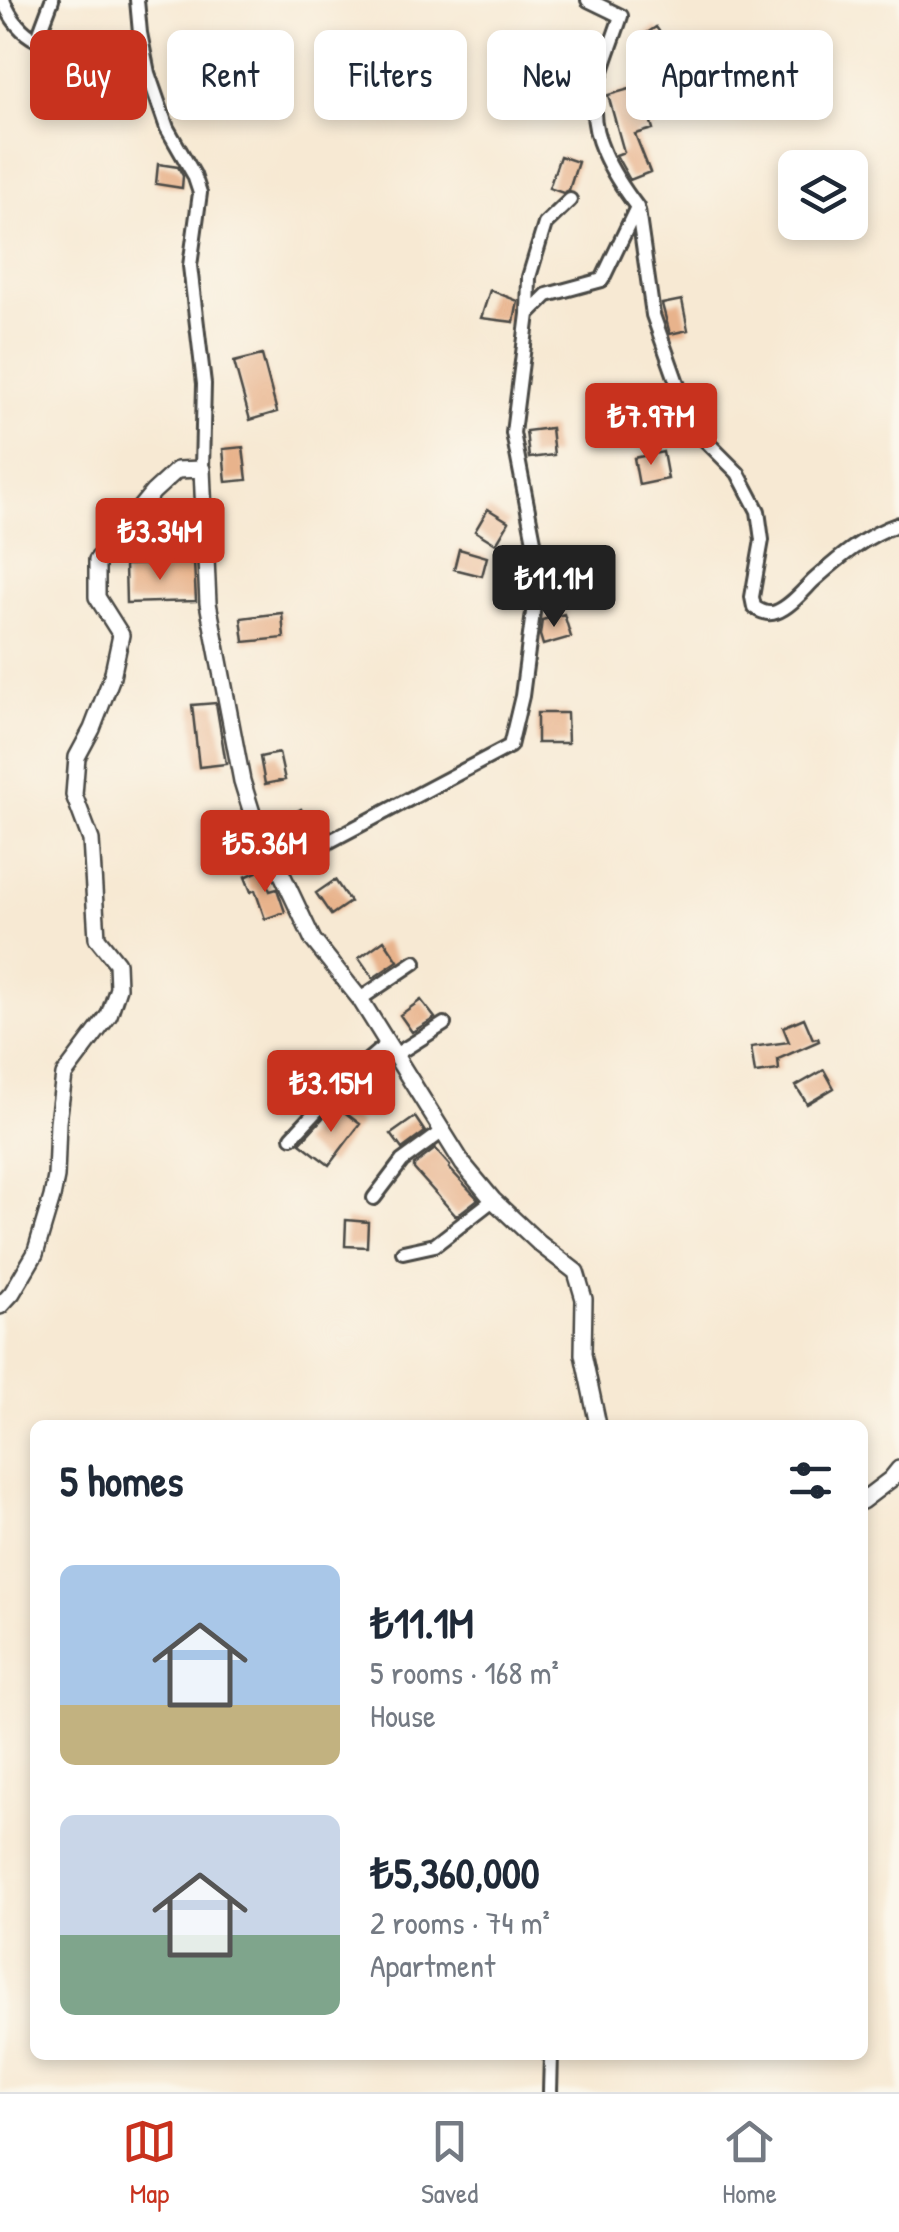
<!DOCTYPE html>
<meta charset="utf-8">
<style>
:root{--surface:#fff;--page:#f6f6f7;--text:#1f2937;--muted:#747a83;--line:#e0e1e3;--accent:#c8321e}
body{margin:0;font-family:"Patrick Hand",sans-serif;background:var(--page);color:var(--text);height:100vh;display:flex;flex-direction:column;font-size:38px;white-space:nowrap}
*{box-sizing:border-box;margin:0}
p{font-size:32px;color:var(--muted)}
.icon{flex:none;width:55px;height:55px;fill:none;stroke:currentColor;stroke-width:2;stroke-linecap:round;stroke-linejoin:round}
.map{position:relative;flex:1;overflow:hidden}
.panel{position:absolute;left:30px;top:1420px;width:838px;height:640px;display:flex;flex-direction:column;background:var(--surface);border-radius:15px;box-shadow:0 5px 15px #0003}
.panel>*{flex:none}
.hud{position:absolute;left:30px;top:30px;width:840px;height:90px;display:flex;gap:20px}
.fabs{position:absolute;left:778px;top:150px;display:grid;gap:20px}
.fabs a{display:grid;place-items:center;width:90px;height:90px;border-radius:15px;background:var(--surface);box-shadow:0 5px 15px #0003;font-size:50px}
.price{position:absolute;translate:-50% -85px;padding:0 22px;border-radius:10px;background:var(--accent);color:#fff;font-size:32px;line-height:65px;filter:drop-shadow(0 2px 5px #0008)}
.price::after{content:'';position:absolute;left:50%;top:60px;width:30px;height:22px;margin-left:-15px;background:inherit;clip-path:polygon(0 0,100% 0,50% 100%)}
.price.current{background:#222;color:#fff}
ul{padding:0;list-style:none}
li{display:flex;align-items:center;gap:30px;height:250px;padding:0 30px}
li span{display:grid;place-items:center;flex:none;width:280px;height:200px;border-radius:15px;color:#555}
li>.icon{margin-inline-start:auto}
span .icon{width:120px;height:120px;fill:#fffc;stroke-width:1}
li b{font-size:42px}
h2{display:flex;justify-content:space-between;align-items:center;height:120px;padding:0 30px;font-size:42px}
.chip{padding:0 35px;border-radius:15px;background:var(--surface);box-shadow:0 5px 15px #0003;font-size:35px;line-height:90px}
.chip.current{background:var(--accent);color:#fff}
.tab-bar{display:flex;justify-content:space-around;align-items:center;height:140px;border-top:2px solid var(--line);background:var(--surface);font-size:28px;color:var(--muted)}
.tab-bar a{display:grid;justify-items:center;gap:5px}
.tab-bar .current{color:var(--accent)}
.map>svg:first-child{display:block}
</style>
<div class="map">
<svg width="899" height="2092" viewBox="0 0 899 2092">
<rect width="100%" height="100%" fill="#fbf7ec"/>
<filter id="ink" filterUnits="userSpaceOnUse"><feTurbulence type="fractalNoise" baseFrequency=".01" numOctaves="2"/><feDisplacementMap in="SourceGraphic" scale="20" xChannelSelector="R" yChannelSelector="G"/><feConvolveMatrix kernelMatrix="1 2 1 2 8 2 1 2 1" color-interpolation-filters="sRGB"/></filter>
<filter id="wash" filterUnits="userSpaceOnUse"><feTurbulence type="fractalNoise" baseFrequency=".0048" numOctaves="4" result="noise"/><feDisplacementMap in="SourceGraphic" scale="40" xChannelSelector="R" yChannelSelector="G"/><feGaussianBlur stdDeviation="2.25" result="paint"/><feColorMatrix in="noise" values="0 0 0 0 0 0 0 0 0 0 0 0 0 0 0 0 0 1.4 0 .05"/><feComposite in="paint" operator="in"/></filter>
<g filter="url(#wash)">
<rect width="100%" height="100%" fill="#f7e9d3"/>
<g id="blocks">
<path fill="#e8b38c" d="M 656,27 L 669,45 L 649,60 L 635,41 Z
M 640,86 L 653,129 L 635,134 L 650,172 L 630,180 L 616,155 L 624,152 L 608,95 Z
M 550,87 L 552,108 L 528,110 L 525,89 Z
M 560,156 L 578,162 L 569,190 L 563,193 L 549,188 Z
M 158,164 L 178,167 L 183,176 L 182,188 L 156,184 Z
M 490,290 L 518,301 L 514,322 L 481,318 Z
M 682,300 L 688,330 L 670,334 L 662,304 Z
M 262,355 L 277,412 L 250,420 L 234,362 Z
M 551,428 L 554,455 L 529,458 L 526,431 Z
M 243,447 L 247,480 L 226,482 L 223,449 Z
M 663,452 L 668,479 L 639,485 L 634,458 Z
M 488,509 L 509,522 L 496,544 L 475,531 Z
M 459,549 L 487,557 L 482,576 L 454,569 Z
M 194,563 L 196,601 L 126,603 L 125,565 Z
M 282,613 L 284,638 L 244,642 L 241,618 Z
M 564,614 L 571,637 L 543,645 L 540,635 L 542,620 Z
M 216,703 L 226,764 L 199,767 L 192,705 Z
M 537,713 L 567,713 L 568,743 L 537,743 Z
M 279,753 L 285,780 L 265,784 L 260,757 Z
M 301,809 L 312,828 L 289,841 L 278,822 Z
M 261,870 L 270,891 L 277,889 L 285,912 L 265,919 L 255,890 L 251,892 L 245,877 Z
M 335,880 L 350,902 L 331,915 L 316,893 Z
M 384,940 L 398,961 L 373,978 L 359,958 Z
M 421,1000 L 435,1018 L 412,1032 L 400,1015 Z
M 804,1018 L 813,1039 L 818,1038 L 819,1041 L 778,1059 L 779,1070 L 755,1073 L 751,1047 L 789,1042 L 783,1027 Z
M 824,1070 L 834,1088 L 807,1104 L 796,1086 Z
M 335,1105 L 360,1124 L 329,1165 L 300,1143 Z
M 415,1117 L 425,1132 L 402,1149 L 391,1134 Z
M 435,1149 L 450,1166 L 449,1168 L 478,1199 L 456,1216 L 414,1169 L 414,1165 Z
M 346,1220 L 368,1222 L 367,1247 L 345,1246 Z"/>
</g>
</g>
<g filter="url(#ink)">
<use href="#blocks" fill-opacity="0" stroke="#4a4844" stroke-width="2.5"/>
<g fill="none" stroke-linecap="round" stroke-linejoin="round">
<defs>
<path id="minor" d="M 3,0 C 10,17 20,32 37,40 L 52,0
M 137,0 L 140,33 L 148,73 L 167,128 L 194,175 L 200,193 L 190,266 L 204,384 L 202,469
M 638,210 L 653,315 L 693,428 L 738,473 L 758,511 L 762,540 L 752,597 L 754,607 C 761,612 768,615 776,612 C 790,607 803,591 813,581 C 840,557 864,536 899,524
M 528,314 L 529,277 L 545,224 L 570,200
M 279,868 L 510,746 L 522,696 L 539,567 L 513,433 L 528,314 L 547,295 L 602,280 L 637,207 C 613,175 586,133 596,92 C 602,66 613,41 621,16 L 588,0
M 360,999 L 415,962
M 395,1055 L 444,1024
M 292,1137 L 347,1078 L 388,1043
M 374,1198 L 402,1161 L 443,1131
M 403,1252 L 435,1245 L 493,1200
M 550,2092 L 551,2055"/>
<path id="tertiary" d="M 0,1306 L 12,1293 L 35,1254 L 52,1197 L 56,1177 L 58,1122 L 64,1075 L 109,1015 L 118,988 L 117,963 L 97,938 L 91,840 L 74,795 L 77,757 L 92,729 L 112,677 L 121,635 L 97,597 L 97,560 L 153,492 L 177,470 L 202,469 L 208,603 L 242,781 L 256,826 L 279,868 L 313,940 L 360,999 L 463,1164 L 493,1200 L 540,1244 L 576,1272 L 584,1299 L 583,1354 L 598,1425
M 862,1501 L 891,1479 L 899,1469"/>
</defs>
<use href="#minor" stroke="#4a4844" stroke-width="18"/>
<use href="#tertiary" stroke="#4a4844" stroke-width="20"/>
<use href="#minor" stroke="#fff" stroke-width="12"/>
<use href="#tertiary" stroke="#fff" stroke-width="15"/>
</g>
</g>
</svg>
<div class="fabs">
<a><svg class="icon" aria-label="layers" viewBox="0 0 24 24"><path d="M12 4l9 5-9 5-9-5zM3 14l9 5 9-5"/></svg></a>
</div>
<b class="price" style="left:651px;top:468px">₺7.97M</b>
<b class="price" style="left:160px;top:583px">₺3.34M</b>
<b class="price current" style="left:554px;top:630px">₺11.1M</b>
<b class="price" style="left:265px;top:895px">₺5.36M</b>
<b class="price" style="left:331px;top:1135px">₺3.15M</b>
<div class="hud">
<a class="chip current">Buy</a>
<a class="chip">Rent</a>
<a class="chip">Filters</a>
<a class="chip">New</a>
<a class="chip">Apartment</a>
</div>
<section class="panel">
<h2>5 homes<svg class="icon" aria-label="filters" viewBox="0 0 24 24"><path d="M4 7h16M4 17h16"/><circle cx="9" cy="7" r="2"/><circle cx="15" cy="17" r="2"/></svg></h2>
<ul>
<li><span style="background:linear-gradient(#a9c7e8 70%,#c2b280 0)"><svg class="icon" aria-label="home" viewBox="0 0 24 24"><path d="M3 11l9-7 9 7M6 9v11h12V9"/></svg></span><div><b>₺11.1M</b><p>5 rooms · 168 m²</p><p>House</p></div></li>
<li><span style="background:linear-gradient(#c9d6e8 60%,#7fa58c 0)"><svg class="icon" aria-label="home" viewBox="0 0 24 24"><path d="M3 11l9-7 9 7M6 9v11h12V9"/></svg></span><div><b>₺5,360,000</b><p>2 rooms · 74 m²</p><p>Apartment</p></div></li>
</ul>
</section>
</div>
<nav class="tab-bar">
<a class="current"><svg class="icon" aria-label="map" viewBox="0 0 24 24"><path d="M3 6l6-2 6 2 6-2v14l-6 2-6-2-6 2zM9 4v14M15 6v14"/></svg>Map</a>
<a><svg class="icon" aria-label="saved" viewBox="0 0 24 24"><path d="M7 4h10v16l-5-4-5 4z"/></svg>Saved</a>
<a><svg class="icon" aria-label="home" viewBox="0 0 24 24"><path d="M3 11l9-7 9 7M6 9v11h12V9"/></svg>Home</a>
</nav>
